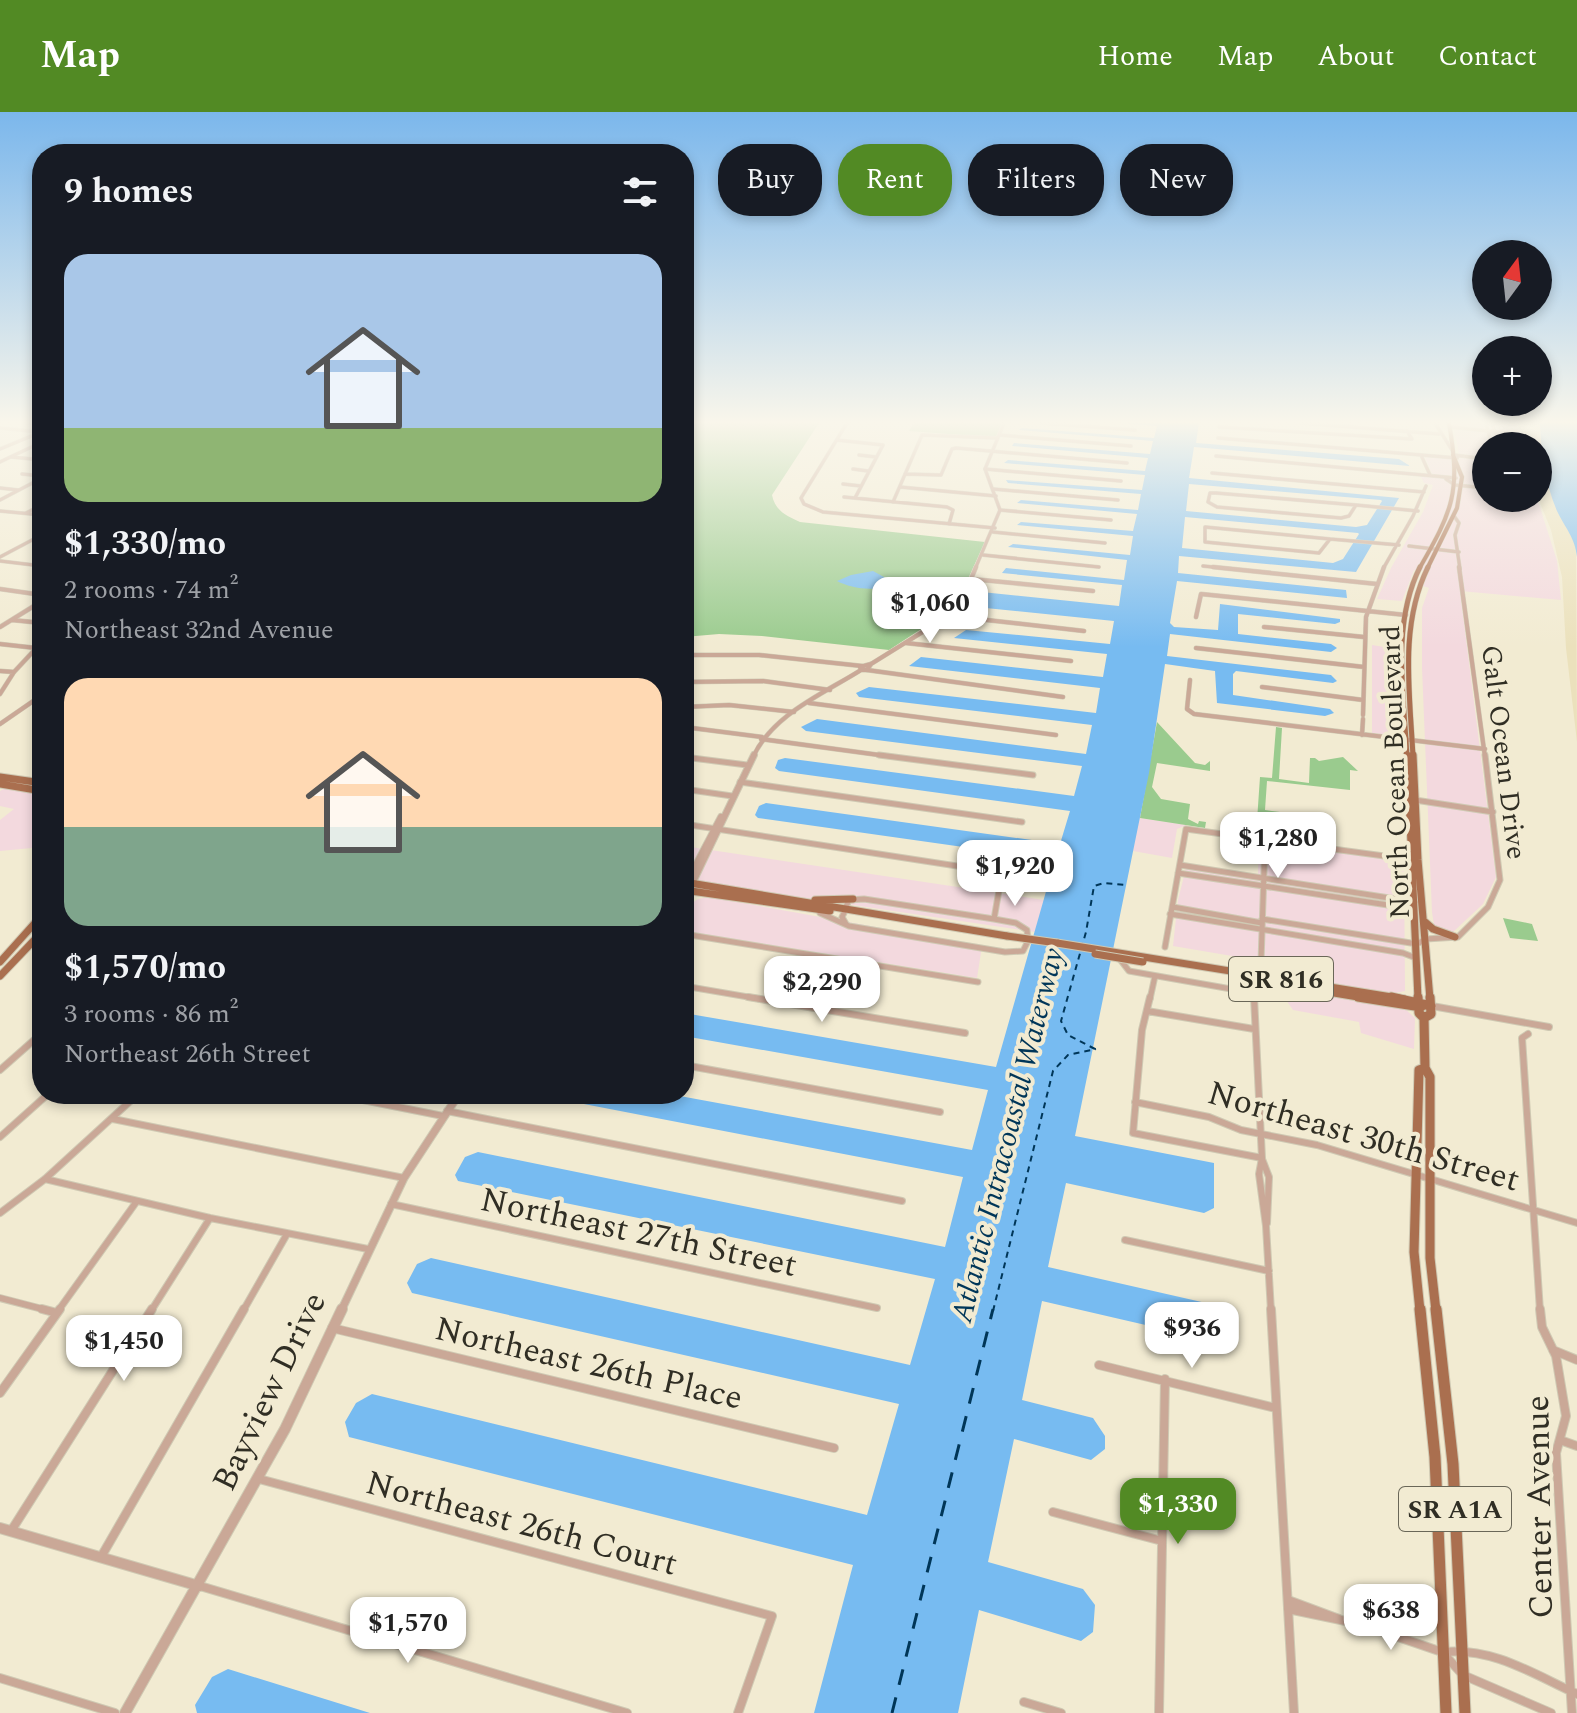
<!DOCTYPE html>
<meta charset="utf-8">
<style>
:root{--surface:#171b24;--page:#20242c;--text:#f1f3f6;--muted:#9ea1a6;--accent:#528a24}
body{margin:0;font-family:Spectral,serif;background:var(--page);color:var(--text);height:100vh;display:flex;flex-direction:column;font-size:30px;white-space:nowrap}
*{box-sizing:border-box;margin:0}
p{font-size:26px;color:var(--muted)}
.icon{flex:none;width:44px;height:44px;fill:none;stroke:currentColor;stroke-width:2;stroke-linecap:round;stroke-linejoin:round}
.map{position:relative;flex:1;overflow:hidden}
.drawer{position:absolute;left:32px;top:32px;width:662px;height:960px;display:flex;flex-direction:column;background:var(--surface);border-radius:32px;box-shadow:0 4px 12px #0003}
.drawer>*{flex:none}
.top-card{position:absolute;left:718px;top:32px;width:738px;height:72px;display:flex;gap:16px}
.needle{width:52px;rotate:15deg}
.fabs{position:absolute;left:1472px;top:128px;display:grid;gap:16px}
.fabs a{display:grid;place-items:center;width:80px;height:80px;border-radius:50%;background:var(--surface);box-shadow:0 4px 12px #0003;font-size:40px}
.price{position:absolute;translate:-50% -68px;padding:0 18px;border-radius:16px;background:#fff;color:#222;font-size:26px;line-height:52px;filter:drop-shadow(0 2px 4px #0008)}
.price::after{content:'';position:absolute;left:50%;top:48px;width:24px;height:18px;margin-left:-12px;background:inherit;clip-path:polygon(0 0,100% 0,50% 100%)}
.price.selected{background:var(--accent);color:#fff}
ul{padding:0;list-style:none}
li{display:grid;align-content:center;gap:16px;height:424px;padding:0 32px}
li span{display:grid;place-items:center;height:248px;border-radius:24px;color:#555}
li>.icon{margin-inline-start:auto}
span .icon{width:144px;height:144px;fill:#fffc;stroke-width:1}
li b{font-size:34px}
h2{display:flex;justify-content:space-between;align-items:center;height:96px;padding:0 32px;font-size:34px}
.tag{padding:0 28px;border-radius:32px;background:var(--surface);box-shadow:0 4px 12px #0003;font-size:28px;line-height:72px}
.tag.selected{background:var(--accent);color:#fff}
header{display:flex;align-items:center;gap:48px;box-sizing:border-box;height:112px;padding:0 40px;background:var(--accent);color:#fff}
header strong{font-size:38px}
nav{display:flex;gap:44px;margin-inline-start:auto;font-size:28px}
.map>svg:first-child{display:block}
</style>
<header>
<strong>Map</strong>
<nav><a>Home</a><a>Map</a><a>About</a><a>Contact</a></nav>
</header>
<div class="map">
<svg width="1577" height="1601" viewBox="0 0 1577 1601">
<rect width="100%" height="100%" fill="#f2ebd2"/>
<path fill="#f3d9de" d="M 1453,311 L 1517,311 L 1525,334 L 1486,334 L 1486,386 L 1537,386 L 1557,449 L 1561,488 L 1460,479 L 1496,765 L 1483,792 L 1452,821 L 1438,818 L 1434,813 L 1432,800 L 1422,556 L 1422,496 L 1429,476 L 1423,474 L 1429,459 L 1414,458 L 1402,489 L 1377,487 L 1391,456 L 1423,400 L 1433,373 L 1424,371 L 1420,363 L 1432,362 L 1424,343 L 1460,347 Z
M 1372,533 L 1397,537 L 1399,624 L 1372,621 Z
M 5,676 L 42,681 L 42,735 L 0,739 L 0,708 L 14,697 L 0,694 L 0,679 Z
M 1139,706 L 1187,713 L 1177,717 L 1172,746 L 1133,739 Z
M 1259,729 L 1404,750 L 1405,879 L 1395,881 L 1328,871 L 1324,864 L 1304,856 L 1173,834 L 1178,788 L 1187,752 L 1258,763 Z
M 684,734 L 1044,788 L 1035,820 L 684,768 Z
M 709,785 L 982,834 L 977,866 L 684,819 L 684,796 L 698,787 Z
M 1298,878 L 1404,896 L 1415,906 L 1414,937 L 1361,921 L 1359,910 L 1293,898 L 1282,882 Z"/>
<path fill="#9acb8e" d="M 695,311 L 819,311 L 772,383 C 775,399 787,404 800,410 L 985,430 L 955,495 L 889,538 L 762,524 L 719,522 L 684,525 L 684,318 Z
M 914,311 L 1002,311 L 996,325 L 986,325 L 909,319 Z
M 1157,610 L 1195,651 L 1205,653 L 1210,649 L 1210,659 L 1157,651 L 1152,675 L 1161,687 L 1190,692 L 1188,707 L 1198,712 L 1199,709 L 1206,710 L 1205,716 L 1140,706 Z
M 1276,615 L 1282,616 L 1279,667 L 1309,671 L 1310,646 L 1315,646 L 1319,649 L 1343,645 L 1358,659 L 1350,658 L 1350,678 L 1267,669 L 1265,698 L 1280,700 L 1281,704 L 1311,708 L 1314,724 L 1325,728 L 1325,725 L 1333,727 L 1335,734 L 1256,723 L 1260,665 L 1272,666 Z
M 1503,806 L 1532,812 L 1538,829 L 1510,826 Z"/>
<path fill="#ebe1bc" d="M 1517,311 L 1540,311 L 1541,341 L 1553,383 L 1576,429 L 1577,630 L 1566,536 L 1562,465 L 1551,418 L 1538,386 L 1538,334 L 1527,334 Z"/>
<path fill="#77bbf1" fill-rule="evenodd" d="M 1119,311 L 1199,311 L 1196,331 L 1399,347 L 1410,354 L 1194,335 L 1189,366 L 1399,386 L 1356,460 L 1179,444 L 1178,461 L 1346,478 L 1347,486 L 1177,469 L 1170,511 L 1174,515 L 1218,518 L 1220,492 L 1340,507 L 1340,510 L 1335,512 L 1238,502 L 1238,522 L 1331,532 L 1337,536 L 1331,540 L 1170,522 L 1167,544 L 1331,563 L 1337,569 L 1333,571 L 1236,559 L 1233,562 L 1233,583 L 1330,597 L 1334,601 L 1325,604 L 1217,591 L 1215,559 L 1165,552 L 1149,661 L 1075,1024 L 1214,1051 L 1214,1096 L 1204,1101 L 1066,1071 L 1048,1155 L 1206,1191 L 1217,1203 L 1217,1220 L 1206,1227 L 1042,1189 L 1022,1288 L 1093,1306 L 1105,1324 L 1105,1337 L 1091,1348 L 1014,1327 L 988,1450 L 1083,1477 L 1095,1493 L 1093,1520 L 1081,1529 L 979,1498 L 958,1601 L 814,1601 L 853,1453 L 349,1325 L 345,1310 L 356,1291 L 372,1282 L 867,1403 L 899,1292 L 412,1181 L 407,1171 L 417,1152 L 431,1146 L 910,1253 L 935,1167 L 458,1069 L 455,1063 L 465,1045 L 478,1040 L 945,1135 L 963,1065 L 532,982 L 669,982 L 972,1038 L 988,978 L 684,924 L 684,901 L 996,955 L 1055,748 L 758,706 L 755,703 L 759,694 L 766,691 L 1060,732 L 1070,699 L 779,659 L 775,656 L 778,648 L 785,646 L 1074,684 L 1082,654 L 806,619 L 801,615 L 817,607 L 1086,642 L 1092,613 L 859,585 L 856,581 L 869,575 L 1096,601 L 1100,576 L 909,554 L 921,545 L 1103,565 L 1107,542 L 954,526 L 966,518 L 1110,532 L 1114,509 L 966,494 L 972,479 L 1119,494 L 1122,473 L 1002,461 L 1006,456 L 1124,468 L 1127,448 L 1008,435 L 1013,432 L 1130,443 L 1133,424 L 1017,413 L 1021,410 L 1133,419 L 1137,402 L 1017,391 L 1021,388 L 1138,398 L 1141,382 L 1008,371 L 1006,368 L 1142,378 L 1145,363 L 1004,351 L 1008,348 L 1145,359 L 1148,346 L 1012,334 L 1014,331 L 1150,342 L 1153,329 L 1019,318 L 1022,316 L 1154,326 L 1157,314 ZM 1189,372 L 1381,388 L 1382,389 L 1367,413 L 1356,415 L 1186,399 ZM 1185,405 L 1358,421 L 1359,422 L 1343,447 L 1333,451 L 1182,436 Z
M 1540,311 L 1577,311 L 1577,445 C 1575,425 1565,416 1557,399 C 1545,371 1541,340 1540,311 Z
M 873,459 L 893,470 C 880,481 852,477 837,469 L 851,463 Z
M 228,1557 L 370,1601 L 197,1601 L 195,1593 L 212,1565 Z"/>
<g fill="none" stroke-linecap="round" stroke-linejoin="round">
<path stroke="#003658" stroke-width="2" stroke-dasharray="6 5" stroke-linecap="butt" d="M 1095,937 L 1068,923 L 1061,909 L 1086,820 L 1094,774 L 1104,771 L 1127,773
M 993,1199 L 1053,959 L 1068,943 L 1096,937"/>
<path stroke="#003658" stroke-width="3" stroke-dasharray="16 13" stroke-linecap="butt" d="M 892,1601 L 993,1197"/>
<defs>
<path id="minor-far4" d="M 30,311 L 42,312
M 847,311 L 801,386 L 804,392 L 823,400 L 995,416
M 1041,311 L 1135,318
M 1301,311 L 1439,322
M 1486,311 L 1492,334
M 1492,311 L 1499,334
M 1219,315 L 1412,327 L 1407,319
M 1450,315 L 1508,321
M 0,316 L 41,320
M 999,323 L 1131,334
M 1218,326 L 1457,346
M 837,328 L 883,333 L 855,386
M 0,337 L 41,320
M 859,343 L 876,345
M 1421,343 L 1430,363
M 1454,343 L 1486,347
M 1216,344 L 1456,366
M 12,345 L 42,348
M 0,350 L 42,330
M 853,357 L 868,359
M 985,357 L 1121,369
M 1212,361 L 1424,380
M 22,362 L 42,364
M 905,362 L 941,363 L 952,337 L 956,336 L 1127,351
M 1446,367 L 1455,373 L 1486,376
M 843,372 L 861,374
M 900,375 L 996,384
M 0,376 L 18,378
M 993,377 L 1118,388
M 1210,381 L 1216,381 L 1356,393 L 1349,404 L 1341,406 L 1217,395 L 1208,390 Z
M 844,385 L 947,395 L 953,398 L 949,412
M 893,390 L 922,323 L 997,326
M 1356,393 L 1418,399
M 1000,398 L 1111,408
M 26,401 L 42,393
M 1454,404 L 1459,411 L 1455,423 L 1460,457
M 1205,415 L 1330,427 L 1319,441 L 1205,430 Z
M 993,420 L 1105,431
M 1330,427 L 1399,433
M 1409,434 L 1459,440
M 983,443 L 1099,455
M 0,445 L 34,427 L 42,428
M 0,449 L 42,454
M 1203,454 L 1232,457
M 1383,457 L 1413,404 L 1426,374"/>
<path id="minor-far3" d="M 1213,455 L 1377,472
M 1459,455 L 1485,645
M 972,467 L 1093,479
M 0,477 L 42,483
M 951,504 L 1084,519
M 1196,505 L 1201,482 L 1406,503
M 12,508 L 42,511
M 0,515 L 42,489
M 1264,515 L 1364,525
M 906,531 L 1071,549
M 0,532 L 36,536
M 1196,536 L 1364,555
M 684,543 L 759,543 L 862,554
M 867,558 L 1063,585
M 0,559 L 14,560
M 1190,568 L 1187,597 L 1194,602 L 1485,637
M 684,570 L 763,569 L 830,578
M 1262,575 L 1363,588
M 0,582 L 14,560 L 42,530
M 809,591 L 1056,623
M 684,595 L 729,593 L 794,600
M 1363,603 L 1366,505 L 1384,455
M 0,612 L 42,583
M 684,615 L 762,625
M 1362,623 L 1363,607
M 761,627 L 894,645"/>
<path id="minor-far2" d="M 879,643 L 1033,663
M 684,645 L 747,653
M 740,670 L 1022,710
M 684,677 L 732,684
M 1415,688 L 1493,700
M 684,712 L 996,760 L 1001,767 L 994,807 L 1016,811 L 1027,818 L 1028,829 L 1023,839 L 1005,840 L 849,814 L 820,801
M 1180,753 L 1415,790
M 1178,761 L 1414,797
M 1173,795 L 1262,811
M 845,797 L 849,788 L 864,787 L 994,807
M 844,801 L 842,805 L 846,812
M 1170,802 L 1403,841 L 1416,846
M 1262,807 L 1417,832 L 1426,827 L 1458,825 L 1488,795 L 1500,768 L 1485,643
M 684,822 L 978,870
M 1165,835 L 1186,717 L 1414,748
M 1119,846 L 1129,859 L 1254,881 L 1275,883 L 1279,878 L 1278,871
M 1261,850 L 1265,728
M 684,874 L 760,887
M 1254,881 L 1254,887
M 1150,887 L 1155,864"/>
<path id="minor-far1" d="M 748,885 L 965,921
M 1150,885 L 1142,918 L 1133,1021 L 1262,1046
M 1254,885 L 1262,1046 L 1259,1062 L 1266,1114 L 1271,1199
M 1432,894 L 1549,915
M 1147,899 L 1254,917
M 1528,922 L 1522,926 L 1540,1199
M 684,953 L 940,1000
M 0,958 L 42,921
M 333,982 L 443,1004
M 1135,990 L 1209,1005 L 1241,1018 L 1317,1033 L 1577,1111
M 447,999 L 902,1089
M 113,1007 L 404,1066
M 0,1025 L 48,982
M 1262,1047 L 1269,1065 L 1267,1111
M 45,1067 L 210,1106 L 368,1137
M 391,1092 L 877,1196
M 0,1101 L 45,1067 L 138,982
M 1125,1128 L 1269,1159
M 0,1186 L 50,1199
M 58,1199 L 137,1089
M 151,1199 L 210,1106
M 243,1199 L 287,1122"/>
<path id="minor" d="M 42,1197 L 57,1201
M 1271,1197 L 1294,1601
M 1540,1197 L 1542,1215 L 1556,1244 L 1566,1304 L 1556,1341 L 1572,1601
M 332,1216 L 834,1336
M 1553,1238 L 1577,1248
M 1099,1253 L 1276,1296
M 0,1281 L 60,1197
M 1560,1328 L 1577,1334
M 259,1367 L 772,1504 L 738,1601
M 1053,1400 L 1162,1429
M 11,1419 L 152,1197
M 101,1445 L 244,1197
M 200,1474 L 627,1601
M 1288,1488 L 1339,1507
M 1288,1497 L 1360,1512 L 1442,1540 L 1463,1563 L 1551,1601
M 1443,1540 C 1493,1535 1533,1562 1577,1582
M 0,1566 L 115,1601
M 1024,1590 L 1061,1601
M 1159,1601 L 1165,1267"/>
<path id="tertiary-far4" d="M 1435,311 L 1452,338
M 0,388 L 42,366
M 0,399 L 42,403
M 975,457 L 1000,398 L 985,357 L 1004,311"/>
<path id="tertiary-far3" d="M 861,558 L 860,555 L 871,552 L 958,498 L 976,455
M 753,645 C 773,602 823,582 861,558 L 867,558 L 871,552"/>
<path id="tertiary-far2" d="M 686,772 L 721,705
M 691,774 L 754,643"/>
<path id="tertiary-far1" d="M 341,1199 L 404,1066 L 459,982"/>
<path id="tertiary" d="M 0,1416 L 199,1474
M 125,1601 L 285,1317 L 342,1197"/>
<path id="primary-far4" d="M 1419,457 C 1453,398 1461,380 1449,311
M 1427,457 L 1457,396 L 1462,365 L 1453,343"/>
<path id="primary-far3" d="M 1407,645 C 1404,583 1391,513 1420,455
M 1413,645 C 1410,581 1399,514 1428,455"/>
<path id="primary-far2" d="M 1407,643 L 1418,887
M 1413,643 L 1418,748 L 1430,887
M 0,665 L 42,671
M 0,672 L 42,679
M 684,770 L 1007,824
M 684,778 L 830,799
M 815,788 L 853,787
M 1425,810 L 1433,817 L 1455,825
M 1057,831 L 1404,887
M 0,850 L 42,803
M 0,864 L 42,820
M 1292,874 L 1370,887"/>
<path id="primary-far1" d="M 1358,885 L 1421,895
M 1391,885 L 1431,894
M 1418,885 L 1419,901 L 1424,906 L 1425,956 L 1430,965 L 1430,1146 L 1436,1199
M 1424,906 L 1431,902 L 1430,885
M 1420,1199 L 1414,1140 L 1419,958 L 1425,956"/>
<path id="primary" d="M 1420,1197 L 1435,1345 L 1446,1601
M 1436,1197 L 1453,1352 L 1465,1601"/>
</defs>
<use href="#minor-far4" stroke="#cfc9b3" stroke-width="4"/>
<use href="#minor-far3" stroke="#cfc9b3" stroke-width="5"/>
<use href="#minor-far2" stroke="#cfc9b3" stroke-width="7"/>
<use href="#minor-far1" stroke="#cfc9b3" stroke-width="8"/>
<use href="#minor" stroke="#cfc9b3" stroke-width="10"/>
<use href="#tertiary-far4" stroke="#cfc9b3" stroke-width="4"/>
<use href="#tertiary-far3" stroke="#cfc9b3" stroke-width="5"/>
<use href="#tertiary-far2" stroke="#cfc9b3" stroke-width="8"/>
<use href="#tertiary-far1" stroke="#cfc9b3" stroke-width="9"/>
<use href="#tertiary" stroke="#cfc9b3" stroke-width="12"/>
<use href="#primary-far4" stroke="#cfc9b3" stroke-width="5"/>
<use href="#primary-far3" stroke="#cfc9b3" stroke-width="6"/>
<use href="#primary-far2" stroke="#cfc9b3" stroke-width="9"/>
<use href="#primary-far1" stroke="#cfc9b3" stroke-width="11"/>
<use href="#primary" stroke="#cfc9b3" stroke-width="13"/>
<use href="#minor-far4" stroke="#caa897" stroke-width="3"/>
<use href="#minor-far3" stroke="#caa897" stroke-width="4"/>
<use href="#minor-far2" stroke="#caa897" stroke-width="5"/>
<use href="#minor-far1" stroke="#caa897" stroke-width="6"/>
<use href="#minor" stroke="#caa897" stroke-width="8"/>
<use href="#tertiary-far4" stroke="#caa897" stroke-width="3"/>
<use href="#tertiary-far3" stroke="#caa897" stroke-width="4"/>
<use href="#tertiary-far2" stroke="#caa897" stroke-width="6"/>
<use href="#tertiary-far1" stroke="#caa897" stroke-width="7"/>
<use href="#tertiary" stroke="#caa897" stroke-width="10"/>
<use href="#primary-far4" stroke="#aa6f4f" stroke-width="4"/>
<use href="#primary-far3" stroke="#aa6f4f" stroke-width="5"/>
<use href="#primary-far2" stroke="#aa6f4f" stroke-width="7"/>
<use href="#primary-far1" stroke="#aa6f4f" stroke-width="9"/>
<use href="#primary" stroke="#aa6f4f" stroke-width="11"/>
<defs>
<path id="primary-bridge" d="M 1007,824 L 1057,831
M 1095,842 L 1143,850"/>
</defs>
<use href="#primary-bridge" stroke="#cfc9b3" stroke-width="9" stroke-linecap="butt"/>
<use href="#primary-bridge" stroke="#aa6f4f" stroke-width="7"/>
</g>
<linearGradient id="sky" x2="0" y2="1"><stop stop-color="#7bb7ec"/><stop offset="0.58" stop-color="#f9f6eb"/><stop offset="1" stop-color="#f9f6eb" stop-opacity="0"/></linearGradient>
<rect width="1577" height="535" fill="url(#sky)"/>
<g text-anchor="middle" stroke-width="8" stroke-linejoin="round" paint-order="stroke">
<g fill="#f2ebd2" stroke="#6a6758" stroke-width="2">
<rect x="1229" y="845" width="104" height="44" rx="6"/>
<rect x="1399" y="1375" width="112" height="44" rx="6"/>
</g>
<g font-size="26" font-weight="bold" fill="#302e24">
<text x="1281" y="876">SR 816</text>
<text x="1455" y="1406">SR A1A</text>
</g>
<g font-size="28" fill="#302e24" stroke="#f2ebd2">
<text transform="translate(1505 640) rotate(83)" y="10">Galt Ocean Drive</text>
<text transform="translate(1394 660) rotate(-92)" y="10">North Ocean Boulevard</text>
</g>
<g font-size="30" font-style="italic" fill="#003658" stroke="#f2ebd2">
<text transform="translate(1007 1023) rotate(-76)" y="10">Atlantic Intracoastal Waterway</text>
</g>
<g font-size="34" fill="#302e24" stroke="#f2ebd2">
<text transform="translate(1364 1023) rotate(16)" y="12">Northeast 30th Street</text>
<text transform="translate(639 1119) rotate(12)" y="12">Northeast 27th Street</text>
<text transform="translate(589 1250) rotate(13)" y="12">Northeast 26th Place</text>
<text transform="translate(268 1279) rotate(-64)" y="12">Bayview Drive</text>
<text transform="translate(1538 1395) rotate(-91)" y="12">Center Avenue</text>
<text transform="translate(522 1410) rotate(15)" y="12">Northeast 26th Court</text>
</g>
</g>
</svg>
<div class="fabs">
<a><svg class="needle" viewBox="-14 -14 28 28"><path d="M0-13l5 13h-10z" fill="#e53935"/><path d="M0 13l5-13h-10z" fill="#9ea1a6"/></svg></a>
<a>+</a>
<a>−</a>
</div>
<b class="price" style="left:930px;top:533px">$1,060</b>
<b class="price" style="left:1278px;top:768px">$1,280</b>
<b class="price" style="left:1015px;top:796px">$1,920</b>
<b class="price" style="left:822px;top:912px">$2,290</b>
<b class="price" style="left:1192px;top:1258px">$936</b>
<b class="price" style="left:124px;top:1271px">$1,450</b>
<b class="price selected" style="left:1178px;top:1434px">$1,330</b>
<b class="price" style="left:1391px;top:1540px">$638</b>
<b class="price" style="left:408px;top:1553px">$1,570</b>
<div class="top-card">
<a class="tag">Buy</a>
<a class="tag selected">Rent</a>
<a class="tag">Filters</a>
<a class="tag">New</a>
</div>
<section class="drawer">
<h2>9 homes<svg class="icon" aria-label="filters" viewBox="0 0 24 24"><path d="M4 7h16M4 17h16"/><circle cx="9" cy="7" r="2"/><circle cx="15" cy="17" r="2"/></svg></h2>
<ul>
<li><span style="background:linear-gradient(#a9c7e8 70%,#8fb573 0)"><svg class="icon" aria-label="home" viewBox="0 0 24 24"><path d="M3 11l9-7 9 7M6 9v11h12V9"/></svg></span><div><b>$1,330/mo</b><p>2 rooms · 74 m²</p><p>Northeast 32nd Avenue</p></div></li>
<li><span style="background:linear-gradient(#ffd9b3 60%,#7fa58c 0)"><svg class="icon" aria-label="home" viewBox="0 0 24 24"><path d="M3 11l9-7 9 7M6 9v11h12V9"/></svg></span><div><b>$1,570/mo</b><p>3 rooms · 86 m²</p><p>Northeast 26th Street</p></div></li>
</ul>
</section>
</div>
